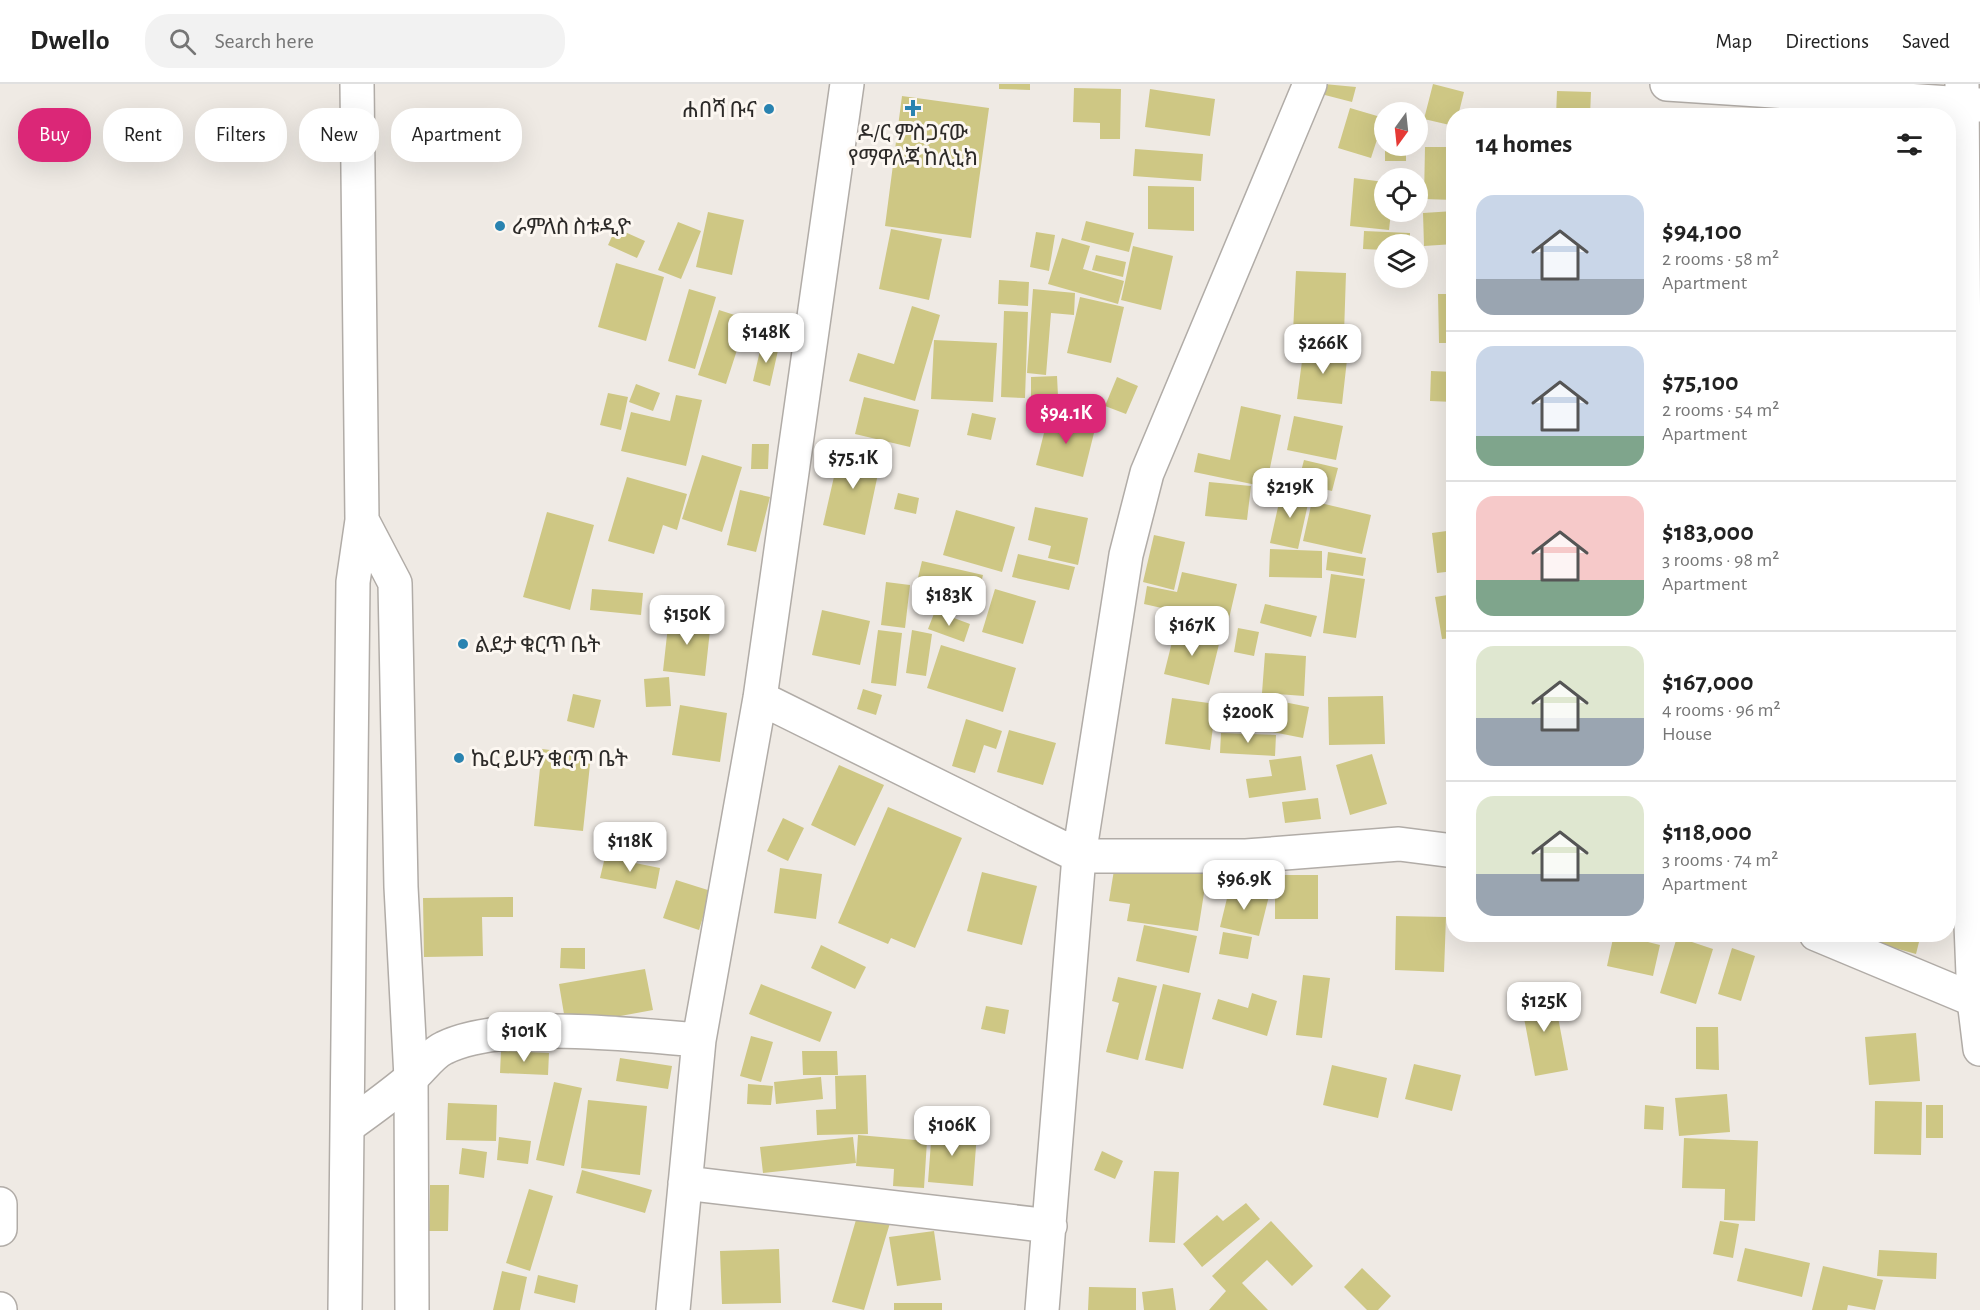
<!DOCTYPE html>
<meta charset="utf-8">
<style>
:root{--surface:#fff;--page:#f2f2f2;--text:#222;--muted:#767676;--line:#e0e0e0;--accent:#db2777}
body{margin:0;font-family:"Alegreya Sans","Noto Sans Ethiopic",sans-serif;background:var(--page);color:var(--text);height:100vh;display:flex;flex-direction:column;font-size:22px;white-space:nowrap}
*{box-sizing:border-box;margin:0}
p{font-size:20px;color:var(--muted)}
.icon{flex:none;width:33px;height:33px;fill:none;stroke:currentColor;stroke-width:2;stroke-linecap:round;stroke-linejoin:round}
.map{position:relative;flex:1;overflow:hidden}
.sheet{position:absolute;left:1446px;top:24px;width:510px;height:834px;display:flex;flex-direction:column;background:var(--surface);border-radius:24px;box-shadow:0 6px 24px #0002}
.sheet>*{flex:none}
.top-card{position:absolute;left:18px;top:24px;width:570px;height:54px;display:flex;gap:12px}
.needle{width:39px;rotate:195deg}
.buttons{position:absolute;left:1374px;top:18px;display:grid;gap:12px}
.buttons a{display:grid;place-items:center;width:54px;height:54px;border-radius:50%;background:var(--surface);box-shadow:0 6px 24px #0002;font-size:30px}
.price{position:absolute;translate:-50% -51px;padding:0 14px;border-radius:12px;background:#fff;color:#222;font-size:20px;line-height:39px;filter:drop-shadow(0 2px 3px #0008)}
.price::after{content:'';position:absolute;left:50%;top:36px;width:18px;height:14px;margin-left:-9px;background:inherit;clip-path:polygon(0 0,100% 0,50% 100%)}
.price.active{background:var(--accent);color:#fff}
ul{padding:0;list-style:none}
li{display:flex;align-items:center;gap:18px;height:150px;padding:0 30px}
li+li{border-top:2px solid var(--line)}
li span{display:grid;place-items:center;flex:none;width:168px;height:120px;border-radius:18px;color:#555}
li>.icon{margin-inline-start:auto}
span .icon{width:72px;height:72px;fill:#fffc;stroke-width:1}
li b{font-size:26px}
h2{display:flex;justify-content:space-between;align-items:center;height:72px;padding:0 30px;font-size:26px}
.chip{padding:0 21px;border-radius:24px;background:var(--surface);box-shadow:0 6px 24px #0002;font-size:21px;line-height:54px}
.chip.active{background:var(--accent);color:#fff}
header{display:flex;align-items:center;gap:36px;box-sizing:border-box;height:84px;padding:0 30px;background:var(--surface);border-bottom:2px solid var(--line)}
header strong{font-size:28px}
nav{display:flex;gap:33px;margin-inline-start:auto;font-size:21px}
.search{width:420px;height:54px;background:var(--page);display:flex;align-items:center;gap:15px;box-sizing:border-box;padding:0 21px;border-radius:24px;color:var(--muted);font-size:22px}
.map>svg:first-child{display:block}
</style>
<header>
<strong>Dwello</strong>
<div class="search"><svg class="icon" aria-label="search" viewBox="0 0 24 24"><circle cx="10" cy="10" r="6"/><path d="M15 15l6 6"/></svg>Search here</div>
<nav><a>Map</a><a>Directions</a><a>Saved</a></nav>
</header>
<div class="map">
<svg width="1980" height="1226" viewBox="0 0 1980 1226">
<rect width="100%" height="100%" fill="#efeae4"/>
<path fill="#cec784" d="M 999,0 L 1030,0 L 1030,6 L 999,5 Z
M 1324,0 L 1356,3 L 1352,18 L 1321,10 Z
M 1433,0 L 1464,8 L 1458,32 L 1454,32 L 1454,42 L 1424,35 Z
M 1074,4 L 1121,5 L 1120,55 L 1100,55 L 1100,39 L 1073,38 Z
M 1150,5 L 1215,15 L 1210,52 L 1145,43 Z
M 1557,7 L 1591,8 L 1590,32 L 1556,32 Z
M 902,12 L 989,24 L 971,154 L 885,142 Z
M 1350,24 L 1384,34 L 1371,74 L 1338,64 Z
M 1385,62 L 1406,62 L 1406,77 L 1385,77 Z
M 1425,63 L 1454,63 L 1454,116 L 1424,115 Z
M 1135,65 L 1203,70 L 1201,97 L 1133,92 Z
M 1354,94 L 1384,98 L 1384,128 L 1391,128 L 1389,146 L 1350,142 Z
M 1148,102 L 1194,103 L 1194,147 L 1148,145 Z
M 1454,127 L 1454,160 L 1424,162 L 1423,129 Z
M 708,128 L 744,136 L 732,191 L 696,183 Z
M 1086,137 L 1134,149 L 1129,168 L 1081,156 Z
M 678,138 L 701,147 L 681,195 L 658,186 Z
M 616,144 L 645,157 L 637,174 L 608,161 Z
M 891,145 L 942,155 L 929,216 L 879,205 Z
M 1364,147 L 1410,149 L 1410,160 L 1384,160 L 1384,166 L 1363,165 Z
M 1036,148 L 1055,151 L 1049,187 L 1030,183 Z
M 1062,154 L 1090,162 L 1083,185 L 1124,197 L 1118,220 L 1048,200 Z
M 1133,162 L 1173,172 L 1161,226 L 1121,216 Z
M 1096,171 L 1126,178 L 1123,193 L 1092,186 Z
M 616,179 L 664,193 L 646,257 L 598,243 Z
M 1296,187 L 1346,189 L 1344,250 L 1293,248 Z
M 999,196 L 1029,198 L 1028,222 L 998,220 Z
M 689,205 L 716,213 L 695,285 L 668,277 Z
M 1033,205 L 1075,209 L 1074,231 L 1051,229 L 1046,291 L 1027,289 Z
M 1438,210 L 1454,210 L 1454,259 L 1439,259 Z
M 1080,213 L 1124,223 L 1111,279 L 1067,269 Z
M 912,222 L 940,231 L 915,317 L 849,297 L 858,269 L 894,280 Z
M 719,226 L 747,235 L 726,300 L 698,291 Z
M 1004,227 L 1028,228 L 1025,314 L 1001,313 Z
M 934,256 L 997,259 L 993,318 L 931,315 Z
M 762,258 L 779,262 L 770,302 L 753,297 Z
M 1304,262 L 1348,267 L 1342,320 L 1297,315 Z
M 1431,287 L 1454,288 L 1454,318 L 1430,317 Z
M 1057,292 L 1058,312 L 1031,313 L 1031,293 Z
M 1117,293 L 1138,302 L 1126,330 L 1105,322 Z
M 636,300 L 660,309 L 653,327 L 629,318 Z
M 608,309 L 628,313 L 621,346 L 600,341 Z
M 676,311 L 702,316 L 686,382 L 621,367 L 631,328 L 670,337 Z
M 864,313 L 919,326 L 910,363 L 855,350 Z
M 1241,322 L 1281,331 L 1266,403 L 1194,388 L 1198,369 L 1230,376 Z
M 972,329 L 996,334 L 991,356 L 967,351 Z
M 1049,329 L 1096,341 L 1083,393 L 1036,381 Z
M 1294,332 L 1343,342 L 1336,376 L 1287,366 Z
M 752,360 L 769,360 L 768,385 L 751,385 Z
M 841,362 L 882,371 L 865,451 L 823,441 Z
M 702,371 L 742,383 L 722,448 L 682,435 Z
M 1304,376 L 1338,384 L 1332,407 L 1298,399 Z
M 627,393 L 687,410 L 677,446 L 663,441 L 654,470 L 608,457 Z
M 1209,398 L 1251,402 L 1247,436 L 1205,432 Z
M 1282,405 L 1310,411 L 1298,465 L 1270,459 Z
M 740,406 L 770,413 L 756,468 L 727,461 Z
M 898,409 L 919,414 L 916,430 L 894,425 Z
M 1312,417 L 1371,431 L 1362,470 L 1303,457 Z
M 1035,423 L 1088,434 L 1078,481 L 1048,474 L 1051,462 L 1028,456 Z
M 956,426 L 1015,443 L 1002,488 L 943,471 Z
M 547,428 L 594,441 L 570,526 L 523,513 Z
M 1454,446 L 1454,487 L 1437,489 L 1432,449 Z
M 1154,451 L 1185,458 L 1174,506 L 1143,498 Z
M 1270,465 L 1322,467 L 1322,494 L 1269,493 Z
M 1328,468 L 1366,474 L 1363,492 L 1326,486 Z
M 1018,470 L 1075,483 L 1069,506 L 1012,493 Z
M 922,477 L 983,491 L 977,516 L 916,502 Z
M 1182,488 L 1237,500 L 1228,539 L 1144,520 L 1147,502 L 1177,508 Z
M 1331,490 L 1365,495 L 1356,554 L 1323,549 Z
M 886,498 L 910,501 L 905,544 L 881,541 Z
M 592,505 L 643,509 L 641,531 L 590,526 Z
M 995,505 L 1036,517 L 1023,560 L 982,548 Z
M 1454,510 L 1454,554 L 1442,555 L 1435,513 Z
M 1265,520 L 1317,532 L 1311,553 L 1260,539 Z
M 822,526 L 870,537 L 860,581 L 812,571 Z
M 935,527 L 970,540 L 964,558 L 928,545 Z
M 669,533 L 711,537 L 705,592 L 663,587 Z
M 1238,544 L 1259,548 L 1254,572 L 1234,568 Z
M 878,546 L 902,549 L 896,602 L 871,599 Z
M 912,546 L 932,550 L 926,592 L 906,589 Z
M 1175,546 L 1220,556 L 1209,601 L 1164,590 Z
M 941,561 L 1016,584 L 1003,628 L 927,604 Z
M 1265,569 L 1306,572 L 1304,612 L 1262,609 Z
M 669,593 L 671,622 L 646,623 L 644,595 Z
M 1452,595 L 1454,595 L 1454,618 L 1449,618 Z
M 863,605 L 882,611 L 876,631 L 857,625 Z
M 573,610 L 601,616 L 594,644 L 567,637 Z
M 1231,611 L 1254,613 L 1251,639 L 1228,637 Z
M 1383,612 L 1385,660 L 1329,661 L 1328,613 Z
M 1259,613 L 1309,623 L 1303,654 L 1253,644 Z
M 1172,614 L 1216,620 L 1210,666 L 1165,660 Z
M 680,621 L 727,629 L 720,678 L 672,671 Z
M 966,635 L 1002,647 L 996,665 L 984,661 L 975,689 L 952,682 Z
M 1009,646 L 1056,659 L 1043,701 L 997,688 Z
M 1221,649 L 1276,651 L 1275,672 L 1220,669 Z
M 542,665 L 591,671 L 583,747 L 534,742 Z
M 1372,670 L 1387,720 L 1350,731 L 1336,681 Z
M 1301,672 L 1306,706 L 1249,714 L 1246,695 L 1272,692 L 1269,676 Z
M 839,681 L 884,701 L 855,762 L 811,741 Z
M 1318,714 L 1321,735 L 1285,739 L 1282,718 Z
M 888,723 L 962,754 L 915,864 L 891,854 L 888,860 L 838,839 Z
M 783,734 L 804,744 L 788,777 L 767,767 Z
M 605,773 L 660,784 L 656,805 L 600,794 Z
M 1139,774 L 1208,784 L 1198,847 L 1127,837 L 1130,820 L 1109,817 L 1114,786 L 1137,790 Z
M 780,784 L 822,790 L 816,835 L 774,829 Z
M 982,788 L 1037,802 L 1022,861 L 967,847 Z
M 1275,791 L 1318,791 L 1318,835 L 1275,835 Z
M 676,796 L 711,807 L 699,846 L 663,834 Z
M 1230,802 L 1269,812 L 1259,852 L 1220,843 Z
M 513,813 L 513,833 L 482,833 L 483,872 L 424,873 L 423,814 Z
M 1396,832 L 1446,833 L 1444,888 L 1395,886 Z
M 1144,841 L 1197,852 L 1189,889 L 1136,877 Z
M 1223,848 L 1252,853 L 1248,875 L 1219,870 Z
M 1614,850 L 1646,850 L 1644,857 L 1660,861 L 1653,892 L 1607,882 Z
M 1880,850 L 1921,850 L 1916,870 L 1877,859 Z
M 1677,853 L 1713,865 L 1696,920 L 1660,909 Z
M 821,861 L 866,883 L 855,905 L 811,884 Z
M 561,864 L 585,864 L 585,885 L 560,884 Z
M 1732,864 L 1755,872 L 1741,917 L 1718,910 Z
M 645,885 L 653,926 L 566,942 L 559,900 Z
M 1303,891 L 1330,894 L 1322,954 L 1296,951 Z
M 1118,893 L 1157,902 L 1138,976 L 1106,968 L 1119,919 L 1112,917 Z
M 761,900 L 832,928 L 820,958 L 749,930 Z
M 1163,900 L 1201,909 L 1183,985 L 1145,976 Z
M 1553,907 L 1568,986 L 1535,992 L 1520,913 Z
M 1252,909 L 1277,917 L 1267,952 L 1212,935 L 1218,915 L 1248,924 Z
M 986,922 L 1009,926 L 1005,950 L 981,945 Z
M 1696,943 L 1718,943 L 1719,986 L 1696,985 Z
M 1916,949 L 1920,997 L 1869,1001 L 1865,953 Z
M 751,952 L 773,958 L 761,998 L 740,992 Z
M 501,967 L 549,969 L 548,991 L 500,989 Z
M 802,967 L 837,967 L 838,991 L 803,991 Z
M 620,974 L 672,982 L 668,1005 L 616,997 Z
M 1414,980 L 1461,991 L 1452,1027 L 1405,1015 Z
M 1332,981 L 1387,994 L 1378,1034 L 1323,1021 Z
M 866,991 L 868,1050 L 817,1051 L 816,1026 L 836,1025 L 835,992 Z
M 821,993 L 823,1015 L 776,1020 L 774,998 Z
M 554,998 L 582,1004 L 564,1082 L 536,1076 Z
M 748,1000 L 773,1002 L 771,1021 L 747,1020 Z
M 1727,1010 L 1730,1048 L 1679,1052 L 1675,1014 Z
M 588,1016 L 647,1022 L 640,1091 L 581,1084 Z
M 1875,1017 L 1922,1018 L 1921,1071 L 1874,1070 Z
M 448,1019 L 497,1021 L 496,1057 L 446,1056 Z
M 1645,1021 L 1664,1023 L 1663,1046 L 1644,1045 Z
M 1926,1021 L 1943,1021 L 1943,1054 L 1926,1054 Z
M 932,1045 L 977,1049 L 973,1102 L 928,1098 Z
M 858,1051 L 927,1057 L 924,1104 L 893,1102 L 894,1085 L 856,1082 Z
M 499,1053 L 531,1057 L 528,1080 L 497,1076 Z
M 853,1053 L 856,1079 L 763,1089 L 760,1063 Z
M 1684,1054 L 1758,1057 L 1755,1137 L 1724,1136 L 1725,1105 L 1682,1104 Z
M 462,1064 L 487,1068 L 484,1094 L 459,1090 Z
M 1102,1067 L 1123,1077 L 1115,1095 L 1094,1086 Z
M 582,1086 L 652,1106 L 645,1129 L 576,1109 Z
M 1154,1087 L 1179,1088 L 1175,1159 L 1149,1158 Z
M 430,1101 L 449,1101 L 448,1147 L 429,1147 Z
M 529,1105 L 553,1112 L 530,1187 L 506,1179 Z
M 1246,1119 L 1260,1135 L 1202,1183 L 1183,1160 L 1217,1131 L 1223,1137 Z
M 858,1129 L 890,1139 L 864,1226 L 832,1218 Z
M 1271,1137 L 1313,1182 L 1292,1202 L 1267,1176 L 1242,1199 L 1268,1226 L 1209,1226 L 1226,1207 L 1212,1192 Z
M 1720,1137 L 1739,1140 L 1733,1174 L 1713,1170 Z
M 934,1147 L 941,1196 L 897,1202 L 889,1153 Z
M 1745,1164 L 1810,1179 L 1802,1213 L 1737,1197 Z
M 779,1165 L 781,1219 L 722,1220 L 720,1167 Z
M 1879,1166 L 1937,1169 L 1936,1195 L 1877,1192 Z
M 1823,1182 L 1883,1196 L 1875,1226 L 1848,1221 L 1847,1226 L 1812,1226 Z
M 1362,1184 L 1391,1212 L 1378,1226 L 1367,1226 L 1344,1203 Z
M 502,1187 L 527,1193 L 520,1226 L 493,1226 Z
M 538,1191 L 578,1201 L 575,1219 L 534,1209 Z
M 1089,1203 L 1136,1204 L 1136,1226 L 1088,1226 Z
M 1173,1204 L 1176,1226 L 1144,1226 L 1142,1208 Z
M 894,1219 L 942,1219 L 942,1226 L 894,1226 Z"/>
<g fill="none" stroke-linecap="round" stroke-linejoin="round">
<defs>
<path id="street" d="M 1667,0 L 1980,21
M 760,614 L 1079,772 L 1246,772 L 1399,760 L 1454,767
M 1816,850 L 1974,916
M 348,1042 C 369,1027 390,1012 410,995 C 421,986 431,970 444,964 C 503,935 633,951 699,956
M 685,1099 L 1050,1142
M 0,1145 L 0,1120
M 0,1225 L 0,1226
M 673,1226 L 699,956 L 760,614 L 847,0
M 1042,1226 L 1079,772 L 1126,471 L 1147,389 L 1310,0"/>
<path id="secondary" d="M 1962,0 L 1967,740 L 1974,916 L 1980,965"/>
<path id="highway" d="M 362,436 L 395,499 L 401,803 L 411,994 L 412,1226
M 345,1226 L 353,498 L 362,436 L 357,0"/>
</defs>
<use href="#street" stroke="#b1aca7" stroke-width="36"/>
<use href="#secondary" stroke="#b1aca7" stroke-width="36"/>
<use href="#highway" stroke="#b1aca7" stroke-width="36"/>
<use href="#street" stroke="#fff" stroke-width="33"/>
<use href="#secondary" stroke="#fff" stroke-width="33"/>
<use href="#highway" stroke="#fff" stroke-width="33"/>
</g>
<g fill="#2983b0" stroke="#fcf7f1" stroke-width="2">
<path d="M910 15h6v6h6v6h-6v6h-6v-6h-6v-6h6z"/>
<circle cx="769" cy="25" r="6"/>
<circle cx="500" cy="142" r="6"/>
<circle cx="463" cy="560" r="6"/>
<circle cx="459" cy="674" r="6"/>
</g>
<g text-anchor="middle" stroke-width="6" stroke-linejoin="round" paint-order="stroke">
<g font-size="22" fill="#2c2a28" stroke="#fcf7f1" text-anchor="start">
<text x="757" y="33" text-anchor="end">ሐበሻ ቡና</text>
<text x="913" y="56" text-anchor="middle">ዶ/ር ምስጋናው<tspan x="913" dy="25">የማዋለጃ ከሊኒክ</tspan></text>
<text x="512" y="150">ራምለስ ስቱዲዮ</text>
<text x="475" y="568">ልደታ ቁርጥ ቤት</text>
<text x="471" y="682">ኬር ይሁን ቁርጥ ቤት</text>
</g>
</g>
</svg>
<div class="buttons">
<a><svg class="needle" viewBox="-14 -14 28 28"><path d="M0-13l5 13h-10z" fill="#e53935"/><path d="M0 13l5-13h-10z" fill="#767676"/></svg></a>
<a><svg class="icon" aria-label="locate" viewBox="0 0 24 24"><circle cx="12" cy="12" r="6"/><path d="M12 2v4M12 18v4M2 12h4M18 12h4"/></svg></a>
<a><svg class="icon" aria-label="layers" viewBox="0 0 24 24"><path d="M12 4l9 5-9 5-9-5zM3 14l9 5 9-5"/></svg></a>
</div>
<b class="price" style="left:766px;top:280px">$148K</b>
<b class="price" style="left:1323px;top:291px">$266K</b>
<b class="price active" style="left:1066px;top:361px">$94.1K</b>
<b class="price" style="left:853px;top:406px">$75.1K</b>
<b class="price" style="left:1290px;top:435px">$219K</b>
<b class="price" style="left:949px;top:543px">$183K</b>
<b class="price" style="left:687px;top:562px">$150K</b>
<b class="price" style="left:1192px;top:573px">$167K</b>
<b class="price" style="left:1248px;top:660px">$200K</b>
<b class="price" style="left:630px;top:789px">$118K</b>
<b class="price" style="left:1244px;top:827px">$96.9K</b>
<b class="price" style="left:1544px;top:949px">$125K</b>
<b class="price" style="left:524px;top:979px">$101K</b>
<b class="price" style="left:952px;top:1073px">$106K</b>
<div class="top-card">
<a class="chip active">Buy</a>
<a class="chip">Rent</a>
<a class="chip">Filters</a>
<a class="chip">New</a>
<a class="chip">Apartment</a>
</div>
<section class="sheet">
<h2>14 homes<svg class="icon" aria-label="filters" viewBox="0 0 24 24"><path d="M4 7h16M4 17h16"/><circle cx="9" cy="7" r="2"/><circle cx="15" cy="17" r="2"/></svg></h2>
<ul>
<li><span style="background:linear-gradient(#c9d6e8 70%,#9aa5b1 0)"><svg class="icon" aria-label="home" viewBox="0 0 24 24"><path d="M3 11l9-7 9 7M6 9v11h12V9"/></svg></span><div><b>$94,100</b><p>2 rooms · 58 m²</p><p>Apartment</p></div></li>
<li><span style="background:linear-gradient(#c9d6e8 75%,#7fa58c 0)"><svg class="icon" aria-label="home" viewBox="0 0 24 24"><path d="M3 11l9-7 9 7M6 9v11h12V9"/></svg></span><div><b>$75,100</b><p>2 rooms · 54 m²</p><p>Apartment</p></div></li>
<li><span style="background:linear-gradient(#f6c9c9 70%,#7fa58c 0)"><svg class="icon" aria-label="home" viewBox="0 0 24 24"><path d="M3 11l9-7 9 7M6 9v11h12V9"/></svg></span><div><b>$183,000</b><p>3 rooms · 98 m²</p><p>Apartment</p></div></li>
<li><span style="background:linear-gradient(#dfe7d0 60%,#9aa5b1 0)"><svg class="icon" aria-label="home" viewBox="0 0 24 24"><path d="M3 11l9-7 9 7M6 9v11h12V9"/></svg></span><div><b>$167,000</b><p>4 rooms · 96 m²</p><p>House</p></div></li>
<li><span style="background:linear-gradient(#dfe7d0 65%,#9aa5b1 0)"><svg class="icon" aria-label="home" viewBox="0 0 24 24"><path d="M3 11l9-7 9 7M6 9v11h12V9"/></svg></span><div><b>$118,000</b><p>3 rooms · 74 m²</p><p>Apartment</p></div></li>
</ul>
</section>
</div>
